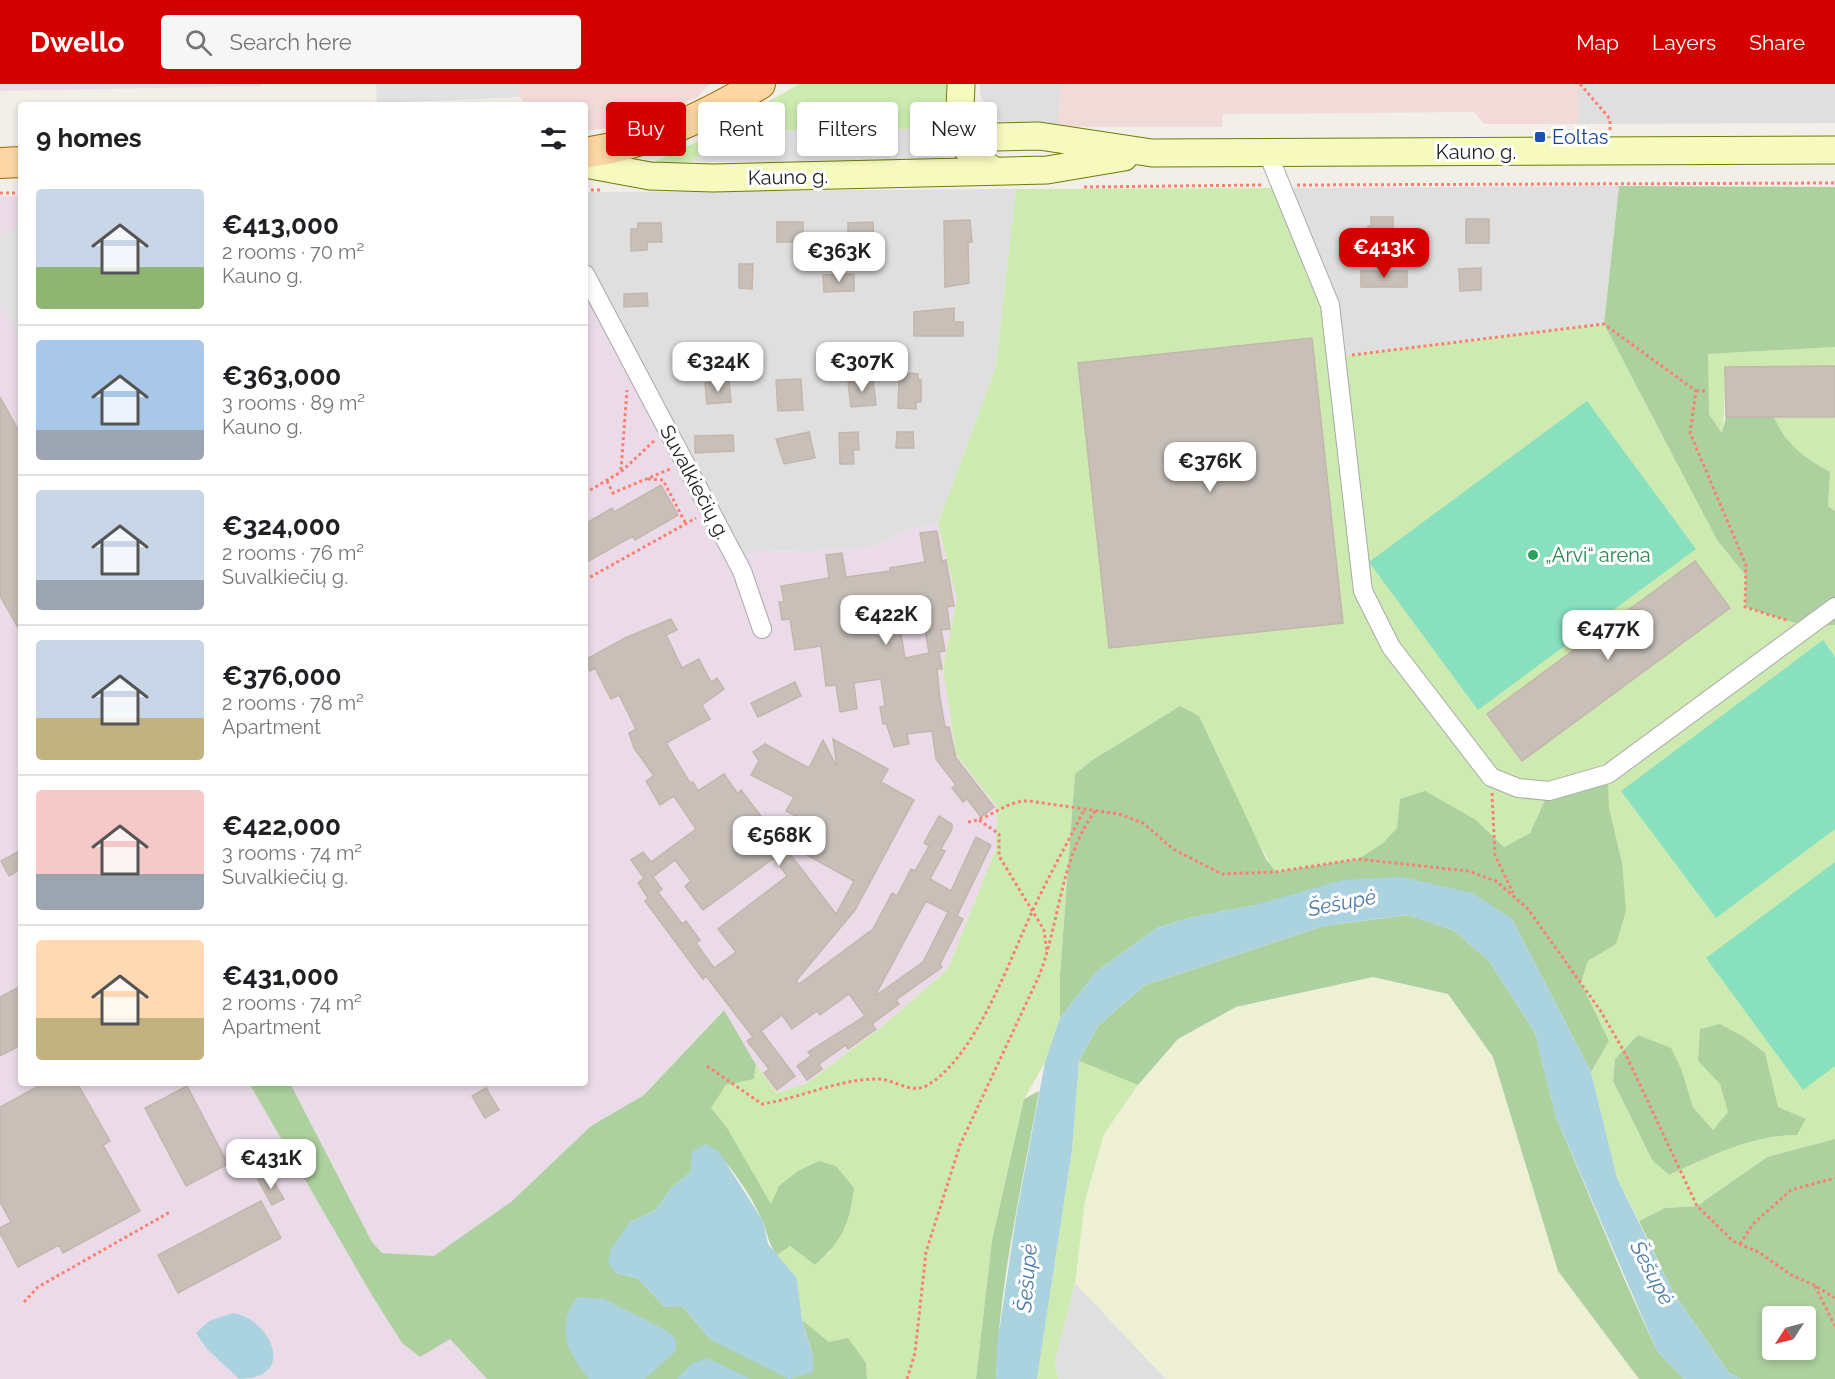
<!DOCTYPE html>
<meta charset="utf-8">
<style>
:root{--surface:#fff;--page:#f6f6f6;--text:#202124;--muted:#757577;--line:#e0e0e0;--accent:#d40000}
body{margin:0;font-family:Raleway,sans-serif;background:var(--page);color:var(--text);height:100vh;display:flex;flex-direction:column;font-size:22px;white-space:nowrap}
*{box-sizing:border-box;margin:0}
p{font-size:20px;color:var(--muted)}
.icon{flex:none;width:33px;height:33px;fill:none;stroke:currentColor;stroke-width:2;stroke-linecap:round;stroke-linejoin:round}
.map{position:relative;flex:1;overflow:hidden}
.panel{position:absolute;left:18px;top:18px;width:570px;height:984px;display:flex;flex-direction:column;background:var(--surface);border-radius:6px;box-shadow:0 3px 9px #0003}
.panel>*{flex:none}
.banner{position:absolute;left:606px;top:18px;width:570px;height:54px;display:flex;gap:12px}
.needle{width:39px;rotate:234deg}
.fabs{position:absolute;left:1762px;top:1222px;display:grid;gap:12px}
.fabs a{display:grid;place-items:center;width:54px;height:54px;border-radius:6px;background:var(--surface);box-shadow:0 3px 9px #0003;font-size:30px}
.price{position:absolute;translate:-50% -51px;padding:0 14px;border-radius:12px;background:#fff;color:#222;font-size:20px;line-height:39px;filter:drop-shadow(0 2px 3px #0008)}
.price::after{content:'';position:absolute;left:50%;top:36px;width:18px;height:14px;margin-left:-9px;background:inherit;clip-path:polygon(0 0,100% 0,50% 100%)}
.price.selected{background:var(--accent);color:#fff}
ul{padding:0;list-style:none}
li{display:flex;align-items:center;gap:18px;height:150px;padding:0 18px}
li+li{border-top:2px solid var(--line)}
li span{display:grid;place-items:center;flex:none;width:168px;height:120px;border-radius:6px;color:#555}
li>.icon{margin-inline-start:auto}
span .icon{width:72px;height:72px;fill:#fffc;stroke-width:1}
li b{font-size:26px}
h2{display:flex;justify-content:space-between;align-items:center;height:72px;padding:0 18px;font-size:26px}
.chip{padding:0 21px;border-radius:6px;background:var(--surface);box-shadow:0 3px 9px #0003;font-size:21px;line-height:54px}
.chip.selected{background:var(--accent);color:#fff}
header{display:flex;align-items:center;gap:36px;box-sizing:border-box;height:84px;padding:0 30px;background:var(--accent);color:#fff}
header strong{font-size:28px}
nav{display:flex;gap:33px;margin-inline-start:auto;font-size:21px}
.search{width:420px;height:54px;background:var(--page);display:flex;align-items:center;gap:15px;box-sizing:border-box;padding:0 21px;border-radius:6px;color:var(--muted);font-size:22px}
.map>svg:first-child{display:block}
</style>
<header>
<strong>Dwello</strong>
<div class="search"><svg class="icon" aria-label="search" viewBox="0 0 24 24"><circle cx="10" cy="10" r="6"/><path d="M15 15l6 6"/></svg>Search here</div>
<nav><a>Map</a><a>Layers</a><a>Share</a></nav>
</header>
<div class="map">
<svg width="1835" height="1295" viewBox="0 0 1835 1295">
<rect width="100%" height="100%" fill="#f2efe9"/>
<path fill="#e0dfdf" d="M 980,0 L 1060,0 L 1059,43 L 1008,39 L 998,36 L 988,27 L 980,11 Z
M 1578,0 L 1835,0 L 1835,39 L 1578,40 Z
M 1619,102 L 1604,240 L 1336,273 L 1283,104 Z
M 1016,105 L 996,283 L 938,440 L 910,446 L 874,463 L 812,468 L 758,467 L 736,475 L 585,190 L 585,108 Z
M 1075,1199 L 1166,1295 L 1058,1295 L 1055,1276 Z"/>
<path fill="#f2dad9" d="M 520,0 L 710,0 L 696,14 L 653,33 L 614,43 L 585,47 L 585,21 L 527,21 L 520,13 Z
M 1060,0 L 1578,0 L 1578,40 L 1484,40 L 1474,28 L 1223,30 L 1222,43 L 1059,43 Z"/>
<path fill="#ebdbe8" d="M 0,0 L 262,0 L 262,2 L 0,7 Z
M 0,112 L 21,112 L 21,999 L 249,999 L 402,1259 L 450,1255 L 487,1295 L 0,1295 Z
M 585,190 L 736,475 L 758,467 L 812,468 L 874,463 L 910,446 L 938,440 L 957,515 L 943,584 L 956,670 L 997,723 L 996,764 L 948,885 L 880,944 L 807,999 L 777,1009 L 756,981 L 723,926 L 644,1011 L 591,1042 L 512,1117 L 434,1173 L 382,1169 L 372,1158 L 290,999 L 585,999 Z"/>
<path fill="#eef0d5" d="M 1373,893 L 1448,910 L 1493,973 L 1558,1187 L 1639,1295 L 1166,1295 L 1075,1199 L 1085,1118 L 1104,1050 L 1138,1001 L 1178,955 L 1236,923 Z"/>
<path fill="#cdebb0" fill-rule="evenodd" d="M 799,0 L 946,0 C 946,17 950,37 931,45 L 730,47 L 691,78 L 650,80 L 705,54 Z
M 1283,104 L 1330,221 L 1337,273 L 1604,240 L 1717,456 L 1746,492 L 1745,523 L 1808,543 L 1835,541 L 1835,1055 L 1767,1073 L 1697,1122 L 1665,1124 L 1639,1137 L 1617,1094 L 1591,988 L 1609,957 L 1581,900 L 1588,877 L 1616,860 L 1622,778 L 1609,724 L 1608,691 L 1549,707 L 1530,749 L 1504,763 L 1476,736 L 1397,744 L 1383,759 L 1358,775 L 1275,788 L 1180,622 L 1094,675 L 1075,690 L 1060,891 L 1060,934 L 1045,978 L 1024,1015 L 992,1156 L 976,1295 L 867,1295 L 866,1279 L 837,1258 L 829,1258 L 802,1236 L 797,1194 L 777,1171 L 790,1162 L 815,1181 L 831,1167 L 771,1120 L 711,1024 L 725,1001 L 754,995 L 756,981 L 777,1009 L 807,999 L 880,944 L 948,885 L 996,764 L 997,723 L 956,670 L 943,584 L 957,515 L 938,440 L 996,283 L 1016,105 ZM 1615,975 L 1682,987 L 1693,1023 L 1713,1046 L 1729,1029 L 1720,1000 L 1698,977 L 1778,1023 L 1805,1035 L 1797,1051 C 1752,1051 1708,1073 1669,1091 L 1652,1076 L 1613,997 Z
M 1835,263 L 1835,282 L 1726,283 L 1723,350 L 1709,330 L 1707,270 Z
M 1774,333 L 1835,333 L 1835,427 L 1828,422 L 1830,388 C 1805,374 1785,360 1774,333 Z
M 1079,977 L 1138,1001 L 1104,1050 L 1085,1117 L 1075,1199 L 1055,1276 L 1058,1295 L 1037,1295 L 1072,1066 Z"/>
<path fill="#add19e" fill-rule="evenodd" d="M 1619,102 L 1835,103 L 1835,263 L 1708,270 L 1709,330 L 1722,349 L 1726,333 L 1774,333 C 1785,360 1805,374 1830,388 L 1828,422 L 1835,427 L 1835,541 L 1808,543 L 1745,523 L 1746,492 L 1717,456 L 1604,240 Z
M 1180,622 L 1199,632 L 1266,775 L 1276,788 L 1358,775 L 1383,759 L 1397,744 L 1400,715 L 1425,707 L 1476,736 L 1504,763 L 1530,749 L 1549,707 L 1608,690 L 1609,724 L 1622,778 L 1626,827 L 1616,860 L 1588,877 L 1581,899 L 1609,957 L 1591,988 L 1512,835 L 1255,821 L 1189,834 L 1157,844 L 1097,887 L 1060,934 L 1060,891 L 1075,690 L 1094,675 Z
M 1409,831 L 1453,846 L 1490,878 L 1535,949 L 1556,1033 L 1626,1199 L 1657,1267 L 1684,1295 L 1639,1295 L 1558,1187 L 1493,973 L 1448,910 L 1373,893 L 1236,923 L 1178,955 L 1138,1001 L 1079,977 L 1098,942 L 1145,901 L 1324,842 Z
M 724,926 L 756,981 L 754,995 L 726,1001 L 711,1024 L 727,1044 L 771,1120 L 779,1102 L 798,1087 L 819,1077 L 836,1082 L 854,1104 C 849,1141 843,1156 815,1181 L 790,1162 L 777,1171 C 767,1158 768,1149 762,1136 C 752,1113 726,1072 705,1060 L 691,1088 L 672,1103 L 656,1126 L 630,1138 L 616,1189 L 637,1194 L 665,1223 L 683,1223 L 711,1256 L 813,1271 L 802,1236 L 829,1258 L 848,1254 L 866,1279 L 867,1295 L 487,1295 L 450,1255 L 420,1273 L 402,1259 L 373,1213 L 249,999 L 290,999 L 372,1158 L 382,1169 L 434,1172 L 512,1117 L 591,1042 L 644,1011 Z
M 1720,940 L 1744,953 L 1765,969 L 1778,1023 L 1806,1035 L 1797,1051 C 1752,1051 1708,1073 1669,1091 L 1652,1076 L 1613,997 L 1615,975 L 1638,951 L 1671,964 L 1682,987 L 1693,1023 L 1713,1046 L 1728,1028 L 1720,1000 L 1698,977 L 1700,945 Z
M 1039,1007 C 1022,1102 999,1198 996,1295 L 976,1295 L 992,1156 L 1024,1015 Z
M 1835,1055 L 1835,1295 L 1741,1295 L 1729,1289 L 1673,1208 L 1639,1137 L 1665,1124 L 1697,1122 L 1767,1073 ZM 1773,1233 L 1806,1233 L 1806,1266 L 1773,1266 Z"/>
<path fill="#88e0be" d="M 1587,317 L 1696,465 L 1478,626 L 1369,478 Z
M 1823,556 L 1835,573 L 1835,745 L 1716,834 L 1621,707 Z
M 1835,778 L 1835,982 L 1803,1006 L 1706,874 Z"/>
<path fill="#e2e2e2" d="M 376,0 L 520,0 L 520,13 L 377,19 Z
M 937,42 L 946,54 L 943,78 L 691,78 L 730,47 L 931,45 Z
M 21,142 L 21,255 L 0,219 L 0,151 Z"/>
<path fill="#aad3df" d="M 1402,793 L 1472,809 L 1512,835 L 1591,988 L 1617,1094 L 1673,1208 L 1729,1289 L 1741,1295 L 1684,1295 L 1657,1267 L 1556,1033 L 1535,949 L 1490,878 L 1453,846 L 1408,831 L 1324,842 L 1145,901 L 1098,942 L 1079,977 L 1072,1066 L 1037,1295 L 996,1295 L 997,1262 L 1016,1133 L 1045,978 L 1060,934 L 1097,887 L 1157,844 L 1189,834 L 1255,821 L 1343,796 Z
M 705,1060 L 719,1068 L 763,1137 L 768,1160 L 797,1194 L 802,1236 L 813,1271 L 813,1288 L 789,1295 L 711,1256 L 683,1223 L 665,1223 L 637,1194 L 616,1189 L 608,1179 L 611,1165 L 630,1138 L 656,1126 L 672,1103 L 691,1088 L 692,1068 Z
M 578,1213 L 604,1215 L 669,1248 L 676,1256 L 676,1267 L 645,1295 L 589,1295 C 568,1270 554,1242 578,1213 Z
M 233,1229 C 271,1235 298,1295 239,1295 L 207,1265 L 196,1249 L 209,1237 Z
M 707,1274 L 751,1295 L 677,1295 L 691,1280 Z"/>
<path fill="#c7bfb8" stroke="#c4b6ab" stroke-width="1.5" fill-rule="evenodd" d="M 1371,133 L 1393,133 L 1393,160 L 1368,161 L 1368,142 L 1371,142 Z
M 1466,135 L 1489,135 L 1489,159 L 1466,159 Z
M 970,136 L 972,158 L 968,158 L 969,199 L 945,203 L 944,137 Z
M 777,138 L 803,138 L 803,158 L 777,158 Z
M 873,138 L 874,164 L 860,164 L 860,159 L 848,159 L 848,139 Z
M 638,139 L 661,139 L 662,158 L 647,158 L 647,166 L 631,167 L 631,145 L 638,145 Z
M 739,180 L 753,180 L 752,205 L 739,204 Z
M 1481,184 L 1481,206 L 1460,207 L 1459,185 Z
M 1361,187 L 1407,187 L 1407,203 L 1361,203 Z
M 854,190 L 854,207 L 824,208 L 823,191 Z
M 647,209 L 648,222 L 624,223 L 624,210 Z
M 954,224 L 954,238 L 963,238 L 963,252 L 914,252 L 914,228 Z
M 1312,254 L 1343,539 L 1109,564 L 1078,279 Z
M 1835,282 L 1835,333 L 1726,333 L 1725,283 Z
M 905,289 L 918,290 L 918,296 L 921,296 L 921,318 L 916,318 L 916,325 L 898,324 L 899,296 L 905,296 Z
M 801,295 L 803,326 L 778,327 L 776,296 Z
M 873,295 L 876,321 L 851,323 L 848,298 Z
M 729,297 L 731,318 L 707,320 L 705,299 Z
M 0,313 L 21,351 L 21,549 L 0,512 Z
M 809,348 L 815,374 L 784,380 L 776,355 Z
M 858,348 L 859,366 L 853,366 L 854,380 L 840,380 L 839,349 Z
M 897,348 L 913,348 L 914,364 L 896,364 Z
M 733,351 L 734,367 L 695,369 L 695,352 Z
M 661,401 L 678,431 L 635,456 L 633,452 L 585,479 L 585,440 L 612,424 L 614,428 Z
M 937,447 L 942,477 L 946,476 L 954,522 L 947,523 L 950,545 L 941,546 L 945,567 L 939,568 L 942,585 L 937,585 L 940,614 L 945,643 L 949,643 L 956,674 L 994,723 L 981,733 L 967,715 L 963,718 L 952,704 L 956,701 L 936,675 L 932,647 L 907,650 L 909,660 L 894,663 L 886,639 L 883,640 L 880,623 L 885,622 L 881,595 L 854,599 L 857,625 L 840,628 L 836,601 L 826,602 L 821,562 L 795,566 L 790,535 L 782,536 L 779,518 L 784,518 L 781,502 L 829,494 L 826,471 L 842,469 L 846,493 L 890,487 L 890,484 L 925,478 L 920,449 ZM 924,540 L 929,569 L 905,574 L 900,544 Z
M 1695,477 L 1730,524 L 1522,677 L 1487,630 Z
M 671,535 L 677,546 L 666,551 L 682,584 L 699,575 L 711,598 L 717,594 L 724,605 L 702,621 L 710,635 L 666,659 L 690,699 L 693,698 L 698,707 L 724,690 L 738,710 L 741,706 L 836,830 L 854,797 L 807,771 L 821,745 L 786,727 L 794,713 L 751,691 L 759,677 L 753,668 L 765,660 L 809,684 L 823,656 L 837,683 L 833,655 L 888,685 L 881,698 L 914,716 L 855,826 L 796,897 L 799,900 L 873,845 L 892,809 L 897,812 L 911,785 L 915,787 L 929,762 L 924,759 L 939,732 L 952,740 L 952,745 L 941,765 L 945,767 L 930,795 L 951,807 L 976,753 L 991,761 L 957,832 L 963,835 L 940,880 L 942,883 L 896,916 L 899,920 L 872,940 L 876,945 L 848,965 L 846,961 L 819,980 L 822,985 L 807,996 L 797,982 L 811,972 L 808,968 L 865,932 L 849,910 L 820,931 L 817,927 L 792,945 L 782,931 L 761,947 L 795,992 L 777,1006 L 764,989 L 769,985 L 747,957 L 753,953 L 706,892 L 703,895 L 645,817 L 648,814 L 638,799 L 644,794 L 631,776 L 643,768 L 651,778 L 696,745 L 674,712 L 660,721 L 646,697 L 654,692 L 634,664 L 629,649 L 636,645 L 619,611 L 611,615 L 595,584 L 590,587 L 585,576 L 625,554 ZM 774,774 L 787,792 L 718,845 L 736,868 L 714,884 L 696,859 L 700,856 L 686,837 L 682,840 L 658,808 L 662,805 L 653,793 L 675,776 L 691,797 L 685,802 L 703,826 ZM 926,817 L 948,828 L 923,878 L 875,912 Z
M 795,598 L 801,612 L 758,633 L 751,619 Z
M 21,766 L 21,785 L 9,792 L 1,777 Z
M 21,902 L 21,961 L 0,972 L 0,913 Z
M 44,999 L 77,999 L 110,1057 L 103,1061 L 140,1127 L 63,1169 L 59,1161 L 18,1183 L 0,1149 L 0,1144 L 11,1138 L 0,1118 L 0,1023 Z
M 187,1002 L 228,1080 L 186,1102 L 145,1024 Z
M 486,1004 L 499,1026 L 485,1034 L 472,1012 Z
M 269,1090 L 284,1115 L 272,1121 L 258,1096 Z
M 261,1117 L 281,1154 L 178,1209 L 158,1171 Z"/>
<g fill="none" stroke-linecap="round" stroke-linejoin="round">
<defs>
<path id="minor" d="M 1268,70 L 1330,221 L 1363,507 L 1391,563 L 1491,693 L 1518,704 L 1549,707 L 1608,690 L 1835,523
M 585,190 L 742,487 L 762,545"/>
<path id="secondary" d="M 961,0 C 960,44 951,62 993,86
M 961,37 L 976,48 L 994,53 L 1039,52 L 1152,69 L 1835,66
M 585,80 L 650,92 L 713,94 L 1047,86 L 1124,73"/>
<path id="primary" d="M 585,69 C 651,59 703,33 760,0
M 0,79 L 21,78"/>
</defs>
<use href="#minor" stroke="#a9a9a9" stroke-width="20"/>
<use href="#secondary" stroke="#707d05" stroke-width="29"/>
<use href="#primary" stroke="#a06b00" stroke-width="32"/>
<path stroke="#fa8072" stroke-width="3" stroke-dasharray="3 3" stroke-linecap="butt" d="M 1580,0 L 1610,35 L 1610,46
M 1297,101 L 1835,99
M 1084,103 L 1263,101
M 585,106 L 600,106
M 0,109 L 21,109
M 1352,271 L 1604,240 L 1696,307 L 1690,349 L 1746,481 L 1745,523 L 1789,537
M 1696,307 L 1708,307
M 621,386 L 627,306
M 648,395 L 663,396 L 686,440
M 607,397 L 613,409 L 670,385
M 585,409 L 621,388 L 655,356
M 585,496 L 696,434
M 1492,709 L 1495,771 L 1513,809
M 979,736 L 999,750 L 999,772 L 1044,846 L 1047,868
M 968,738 C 991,735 1006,716 1029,717 L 1119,730 L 1143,739 L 1173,765 L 1222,790 L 1275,788 L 1358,775 L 1468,787 L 1496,797 L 1528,825 L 1600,926 L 1626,971 L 1697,1122 L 1733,1157 L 1760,1169 L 1791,1191 L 1814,1201 L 1835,1214
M 707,982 L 762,1020 C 801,1014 838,995 878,995 C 893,995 911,1010 926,1002 C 975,975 1009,877 1032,828 C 1048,793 1067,760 1084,726
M 1740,1160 L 1753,1140 L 1791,1106 L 1835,1094
M 1815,1202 L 1835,1242
M 24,1218 L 38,1203 L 170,1128
M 907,1295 L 915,1269 L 926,1168 L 960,1061 L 1039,892 C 1060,838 1060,775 1095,727"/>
<use href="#minor" stroke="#fff" stroke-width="18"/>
<use href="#secondary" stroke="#f7fabf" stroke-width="27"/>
<use href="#primary" stroke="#fcd6a4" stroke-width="30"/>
</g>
<rect fill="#1a4fb4" stroke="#fff" stroke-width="2" x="1534" y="47" width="12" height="12" rx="3"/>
<circle fill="#2e9e5b" stroke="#fff" stroke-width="2" cx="1533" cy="471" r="6"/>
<g text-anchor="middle" stroke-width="6" stroke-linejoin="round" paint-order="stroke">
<g font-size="20" fill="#164399" stroke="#fff" text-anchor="start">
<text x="1552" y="60">Eoltas</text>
</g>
<g font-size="20" fill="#222" stroke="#fff">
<text x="1476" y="75">Kauno g.</text>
<text transform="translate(788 93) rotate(-1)" y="7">Kauno g.</text>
<text transform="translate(695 398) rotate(62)" y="7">Suvalkiečių g.</text>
</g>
<g font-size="20" fill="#27864d" stroke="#fff" text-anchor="start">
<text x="1545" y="478">„Arvi“ arena</text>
</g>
<g font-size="21" font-style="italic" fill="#4a7aab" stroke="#fff">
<text transform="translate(1342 819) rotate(-11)" y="7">Šešupė</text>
<text transform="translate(1652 1189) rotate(62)" y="7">Šešupė</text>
<text transform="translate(1027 1194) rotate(-85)" y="7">Šešupė</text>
</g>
</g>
</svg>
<div class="fabs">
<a><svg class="needle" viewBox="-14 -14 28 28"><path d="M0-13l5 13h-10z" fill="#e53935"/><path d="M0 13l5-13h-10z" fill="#757577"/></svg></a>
</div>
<b class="price selected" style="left:1384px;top:195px">€413K</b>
<b class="price" style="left:839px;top:199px">€363K</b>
<b class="price" style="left:718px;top:309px">€324K</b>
<b class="price" style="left:862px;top:309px">€307K</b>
<b class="price" style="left:1210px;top:409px">€376K</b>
<b class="price" style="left:886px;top:562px">€422K</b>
<b class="price" style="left:1608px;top:577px">€477K</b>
<b class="price" style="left:779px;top:783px">€568K</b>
<b class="price" style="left:271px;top:1106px">€431K</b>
<div class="banner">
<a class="chip selected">Buy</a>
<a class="chip">Rent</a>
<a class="chip">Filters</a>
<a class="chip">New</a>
</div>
<section class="panel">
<h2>9 homes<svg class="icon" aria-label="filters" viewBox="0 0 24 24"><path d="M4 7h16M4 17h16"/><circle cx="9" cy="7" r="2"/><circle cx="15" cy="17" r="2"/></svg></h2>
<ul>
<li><span style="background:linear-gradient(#c9d6e8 65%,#8fb573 0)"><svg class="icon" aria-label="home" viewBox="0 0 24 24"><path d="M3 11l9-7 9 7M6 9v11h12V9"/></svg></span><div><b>€413,000</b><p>2 rooms · 70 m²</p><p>Kauno g.</p></div></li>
<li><span style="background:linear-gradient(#a9c7e8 75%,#9aa5b1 0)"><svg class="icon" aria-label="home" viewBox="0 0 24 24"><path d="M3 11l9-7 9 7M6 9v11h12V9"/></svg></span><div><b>€363,000</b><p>3 rooms · 89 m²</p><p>Kauno g.</p></div></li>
<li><span style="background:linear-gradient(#c9d6e8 75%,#9aa5b1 0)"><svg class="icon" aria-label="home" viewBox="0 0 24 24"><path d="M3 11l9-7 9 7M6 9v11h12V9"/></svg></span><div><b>€324,000</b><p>2 rooms · 76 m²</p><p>Suvalkiečių g.</p></div></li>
<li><span style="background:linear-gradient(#c9d6e8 65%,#c2b280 0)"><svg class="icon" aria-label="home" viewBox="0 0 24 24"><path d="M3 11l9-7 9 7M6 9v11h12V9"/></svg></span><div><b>€376,000</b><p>2 rooms · 78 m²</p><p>Apartment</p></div></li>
<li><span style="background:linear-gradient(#f6c9c9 70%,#9aa5b1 0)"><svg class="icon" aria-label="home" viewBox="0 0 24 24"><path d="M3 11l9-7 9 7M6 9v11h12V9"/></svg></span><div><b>€422,000</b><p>3 rooms · 74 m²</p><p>Suvalkiečių g.</p></div></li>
<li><span style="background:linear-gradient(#ffd9b3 65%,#c2b280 0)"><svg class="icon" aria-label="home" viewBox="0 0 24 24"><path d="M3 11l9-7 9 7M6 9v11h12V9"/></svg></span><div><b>€431,000</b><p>2 rooms · 74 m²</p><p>Apartment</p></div></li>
</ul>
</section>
</div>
